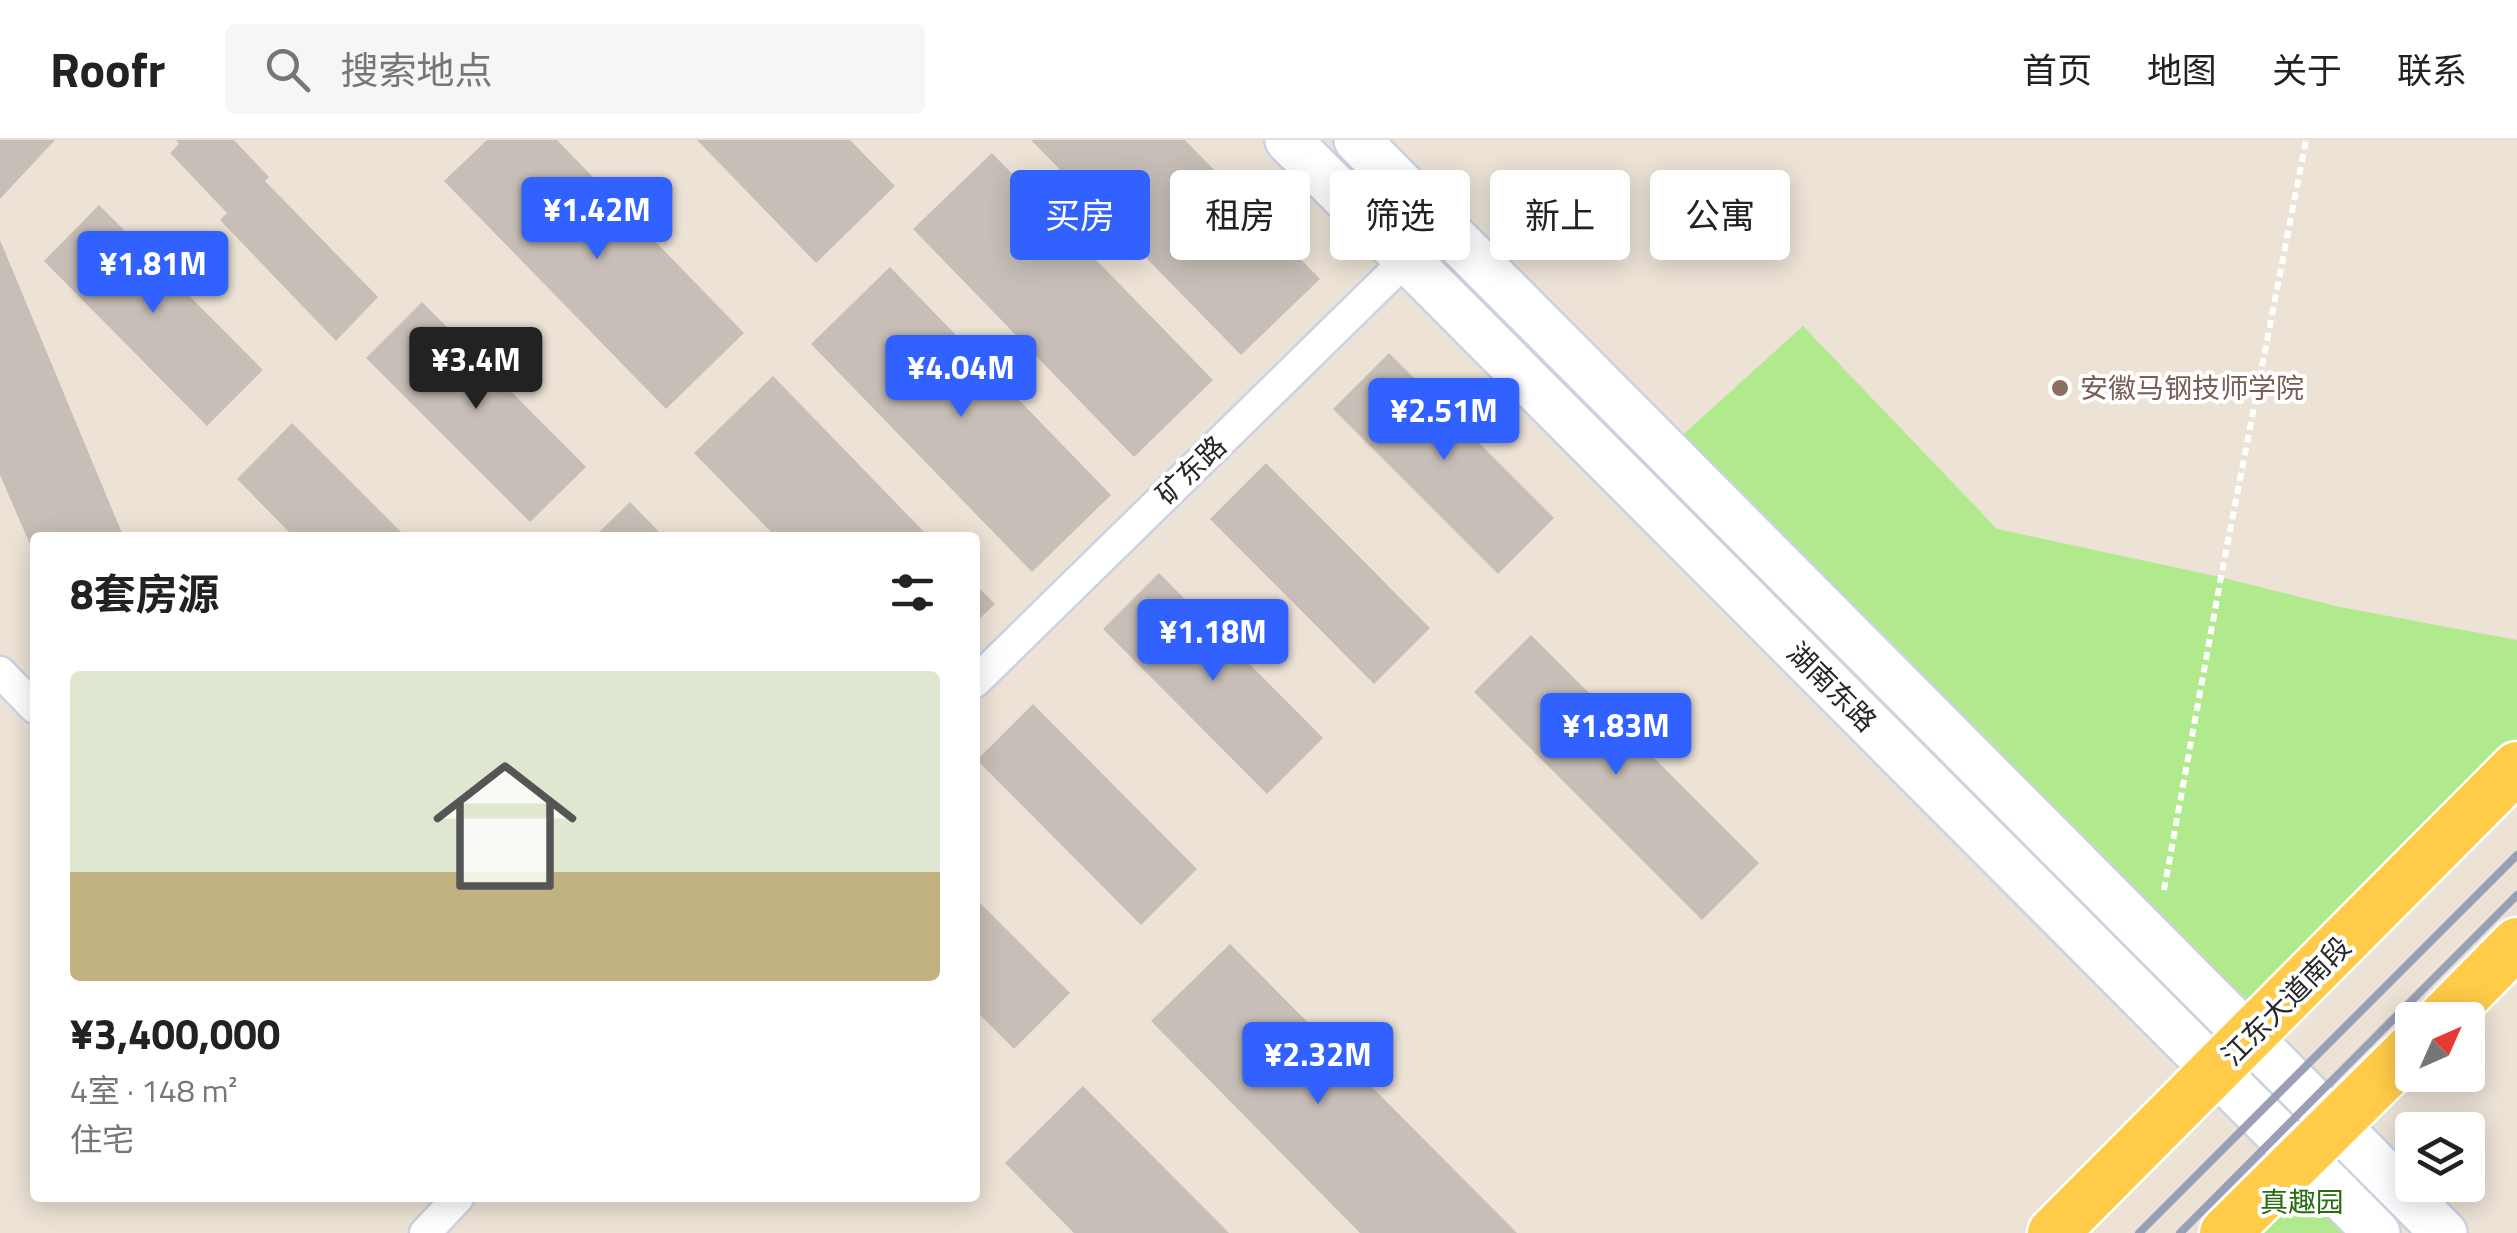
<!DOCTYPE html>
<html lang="zh">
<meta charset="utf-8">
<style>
:root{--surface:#fff;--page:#f6f6f6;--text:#222;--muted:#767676;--line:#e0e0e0;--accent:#3162ff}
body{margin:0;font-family:"Titillium Web","Noto Sans SC",sans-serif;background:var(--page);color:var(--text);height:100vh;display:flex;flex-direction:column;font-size:38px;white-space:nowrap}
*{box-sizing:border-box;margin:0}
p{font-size:32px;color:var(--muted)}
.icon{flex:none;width:55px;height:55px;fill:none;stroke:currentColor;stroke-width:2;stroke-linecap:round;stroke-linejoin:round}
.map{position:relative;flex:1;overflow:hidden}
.sheet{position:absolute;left:30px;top:392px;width:950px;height:670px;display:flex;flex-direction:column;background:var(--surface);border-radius:10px;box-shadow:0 5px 25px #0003}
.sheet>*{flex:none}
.guide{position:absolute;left:1010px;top:30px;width:950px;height:90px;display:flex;gap:20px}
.needle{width:65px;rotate:45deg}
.tools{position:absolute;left:2395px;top:862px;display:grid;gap:20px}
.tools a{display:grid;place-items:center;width:90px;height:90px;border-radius:10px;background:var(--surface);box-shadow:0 5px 25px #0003;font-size:50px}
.price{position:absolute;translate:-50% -85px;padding:0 22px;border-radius:10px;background:var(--accent);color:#fff;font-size:32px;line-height:65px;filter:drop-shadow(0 2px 5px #0008)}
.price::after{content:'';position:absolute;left:50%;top:60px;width:30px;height:22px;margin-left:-15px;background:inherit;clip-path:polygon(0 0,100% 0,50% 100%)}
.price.selected{background:#222;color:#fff}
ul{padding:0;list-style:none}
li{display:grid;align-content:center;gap:20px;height:530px;padding:0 40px}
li+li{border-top:2px solid var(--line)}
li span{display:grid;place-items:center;height:310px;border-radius:10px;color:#555}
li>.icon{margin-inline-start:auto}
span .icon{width:180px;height:180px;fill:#fffc;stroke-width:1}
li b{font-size:42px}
h2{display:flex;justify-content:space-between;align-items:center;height:120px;padding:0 40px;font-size:42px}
.chip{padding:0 35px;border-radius:10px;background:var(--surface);box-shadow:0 5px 25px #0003;font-size:35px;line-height:90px}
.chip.selected{background:var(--accent);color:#fff}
header{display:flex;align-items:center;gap:60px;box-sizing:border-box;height:140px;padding:0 50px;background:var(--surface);border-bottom:2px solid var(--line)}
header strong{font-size:48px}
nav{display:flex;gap:55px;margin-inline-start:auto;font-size:35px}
.search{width:700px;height:90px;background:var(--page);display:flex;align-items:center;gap:25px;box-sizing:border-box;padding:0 35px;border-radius:10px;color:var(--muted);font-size:38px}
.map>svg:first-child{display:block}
</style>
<header>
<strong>Roofr</strong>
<div class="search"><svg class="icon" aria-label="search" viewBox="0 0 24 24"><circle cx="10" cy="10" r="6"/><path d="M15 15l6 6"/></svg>搜索地点</div>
<nav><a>首页</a><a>地图</a><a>关于</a><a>联系</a></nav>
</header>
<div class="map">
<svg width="2517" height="1093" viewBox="0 0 2517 1093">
<rect width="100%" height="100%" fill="#ece2d6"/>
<path fill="#b1ea8c" d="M 1803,186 L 1997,389 L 2220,437 L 2340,467 L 2517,500 L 2517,602 L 2245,878 L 1665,311 Z
M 2302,1019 L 2377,1093 L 2225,1093 Z"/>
<path fill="#c7bfb7" d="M 0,0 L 55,0 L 0,59 Z
M 176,0 L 234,0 L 269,37 L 265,41 L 378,157 L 336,201 L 220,80 L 227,73 L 170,13 L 179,4 Z
M 487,0 L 557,0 L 744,193 L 666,269 L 444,41 Z
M 697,0 L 850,0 L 895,46 L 816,123 Z
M 1031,0 L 1185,0 L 1320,139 L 1241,215 Z
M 992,13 L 1213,240 L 1134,317 L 913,89 Z
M 99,65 L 263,230 L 207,286 L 44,121 Z
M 0,100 L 124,398 L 35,398 L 35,416 L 0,335 Z
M 890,127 L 1111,355 L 1032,432 L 811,204 Z
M 422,162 L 586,327 L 530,382 L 366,218 Z
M 1389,213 L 1554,378 L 1498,434 L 1333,269 Z
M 773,236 L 930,398 L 777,398 L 694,313 Z
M 292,283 L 407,398 L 295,398 L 237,339 Z
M 1266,323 L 1430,488 L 1374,544 L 1210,379 Z
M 630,362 L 665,398 L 593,398 Z
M 1159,433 L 1323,598 L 1267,654 L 1103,489 Z
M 975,444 L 995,464 L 975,483 Z
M 1531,495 L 1759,723 L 1702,780 L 1474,552 Z
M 1033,564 L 1197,729 L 1141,785 L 977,620 Z
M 975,758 L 1070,853 L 1014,909 L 975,870 Z
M 1230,804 L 1517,1093 L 1360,1093 L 1151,881 Z
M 1083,946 L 1229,1093 L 1074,1093 L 1005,1023 Z"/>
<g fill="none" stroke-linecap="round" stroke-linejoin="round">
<defs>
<path id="minor" d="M 0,532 L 35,568
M 975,542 L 1407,119
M 425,1093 L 458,1058"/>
<path id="secondary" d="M 1288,0 L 2377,1093
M 1357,0 L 2444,1093"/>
<path id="primary" d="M 2441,880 L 2517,803
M 2053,1093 L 2517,627
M 2225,1093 L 2412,908"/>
</defs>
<use href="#minor" stroke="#ccd1e3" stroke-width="35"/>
<use href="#secondary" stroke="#ccd1e3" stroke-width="50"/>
<use href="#primary" stroke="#fff" stroke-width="55"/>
<path stroke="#fff" stroke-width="6" stroke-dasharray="8 5" stroke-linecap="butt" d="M 2164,750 L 2221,437 L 2306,0"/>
<use href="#minor" stroke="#fff" stroke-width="30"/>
<use href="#secondary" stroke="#fff" stroke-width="45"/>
<use href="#primary" stroke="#ffcb49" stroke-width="50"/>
<path stroke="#999fb4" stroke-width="8" d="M 2139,1093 L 2517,715
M 2180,1093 L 2517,755"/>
</g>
<circle fill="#8d6e63" stroke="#fff" stroke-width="4" cx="2060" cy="248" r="10"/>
<g text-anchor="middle" stroke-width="8" stroke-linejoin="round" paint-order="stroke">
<g font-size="28" fill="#785e54" stroke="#fff" text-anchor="start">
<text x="2080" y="258">安徽马钢技师学院</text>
</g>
<g font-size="28" fill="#272727" stroke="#fff">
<text transform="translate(1191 330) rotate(-44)" y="10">矿东路</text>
<text transform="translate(1832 547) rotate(45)" y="10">湖南东路</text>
<text transform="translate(2286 861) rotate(-45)" y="10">江东大道南段</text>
</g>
<g font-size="28" fill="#286b11" stroke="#fff">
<text x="2302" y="1072">真趣园</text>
</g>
</g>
</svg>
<div class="tools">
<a><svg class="needle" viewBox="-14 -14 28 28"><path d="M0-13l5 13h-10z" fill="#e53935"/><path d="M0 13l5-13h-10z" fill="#767676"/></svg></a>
<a><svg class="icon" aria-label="layers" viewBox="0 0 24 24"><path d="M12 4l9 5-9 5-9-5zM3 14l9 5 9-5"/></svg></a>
</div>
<b class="price" style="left:597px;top:122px">¥1.42M</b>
<b class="price" style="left:153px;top:176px">¥1.81M</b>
<b class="price selected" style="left:476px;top:272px">¥3.4M</b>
<b class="price" style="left:961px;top:280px">¥4.04M</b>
<b class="price" style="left:1444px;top:323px">¥2.51M</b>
<b class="price" style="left:1213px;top:544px">¥1.18M</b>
<b class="price" style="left:1616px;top:638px">¥1.83M</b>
<b class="price" style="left:1318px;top:967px">¥2.32M</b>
<div class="guide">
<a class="chip selected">买房</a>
<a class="chip">租房</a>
<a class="chip">筛选</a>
<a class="chip">新上</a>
<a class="chip">公寓</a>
</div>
<section class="sheet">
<h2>8套房源<svg class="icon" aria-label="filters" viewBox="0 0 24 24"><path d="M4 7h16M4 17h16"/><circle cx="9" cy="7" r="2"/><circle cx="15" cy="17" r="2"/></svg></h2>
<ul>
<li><span style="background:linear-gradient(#dfe7d0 65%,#c2b280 0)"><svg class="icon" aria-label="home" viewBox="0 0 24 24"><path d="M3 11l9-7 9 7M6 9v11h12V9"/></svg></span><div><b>¥3,400,000</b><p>4室 · 148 m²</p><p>住宅</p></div></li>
</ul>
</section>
</div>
